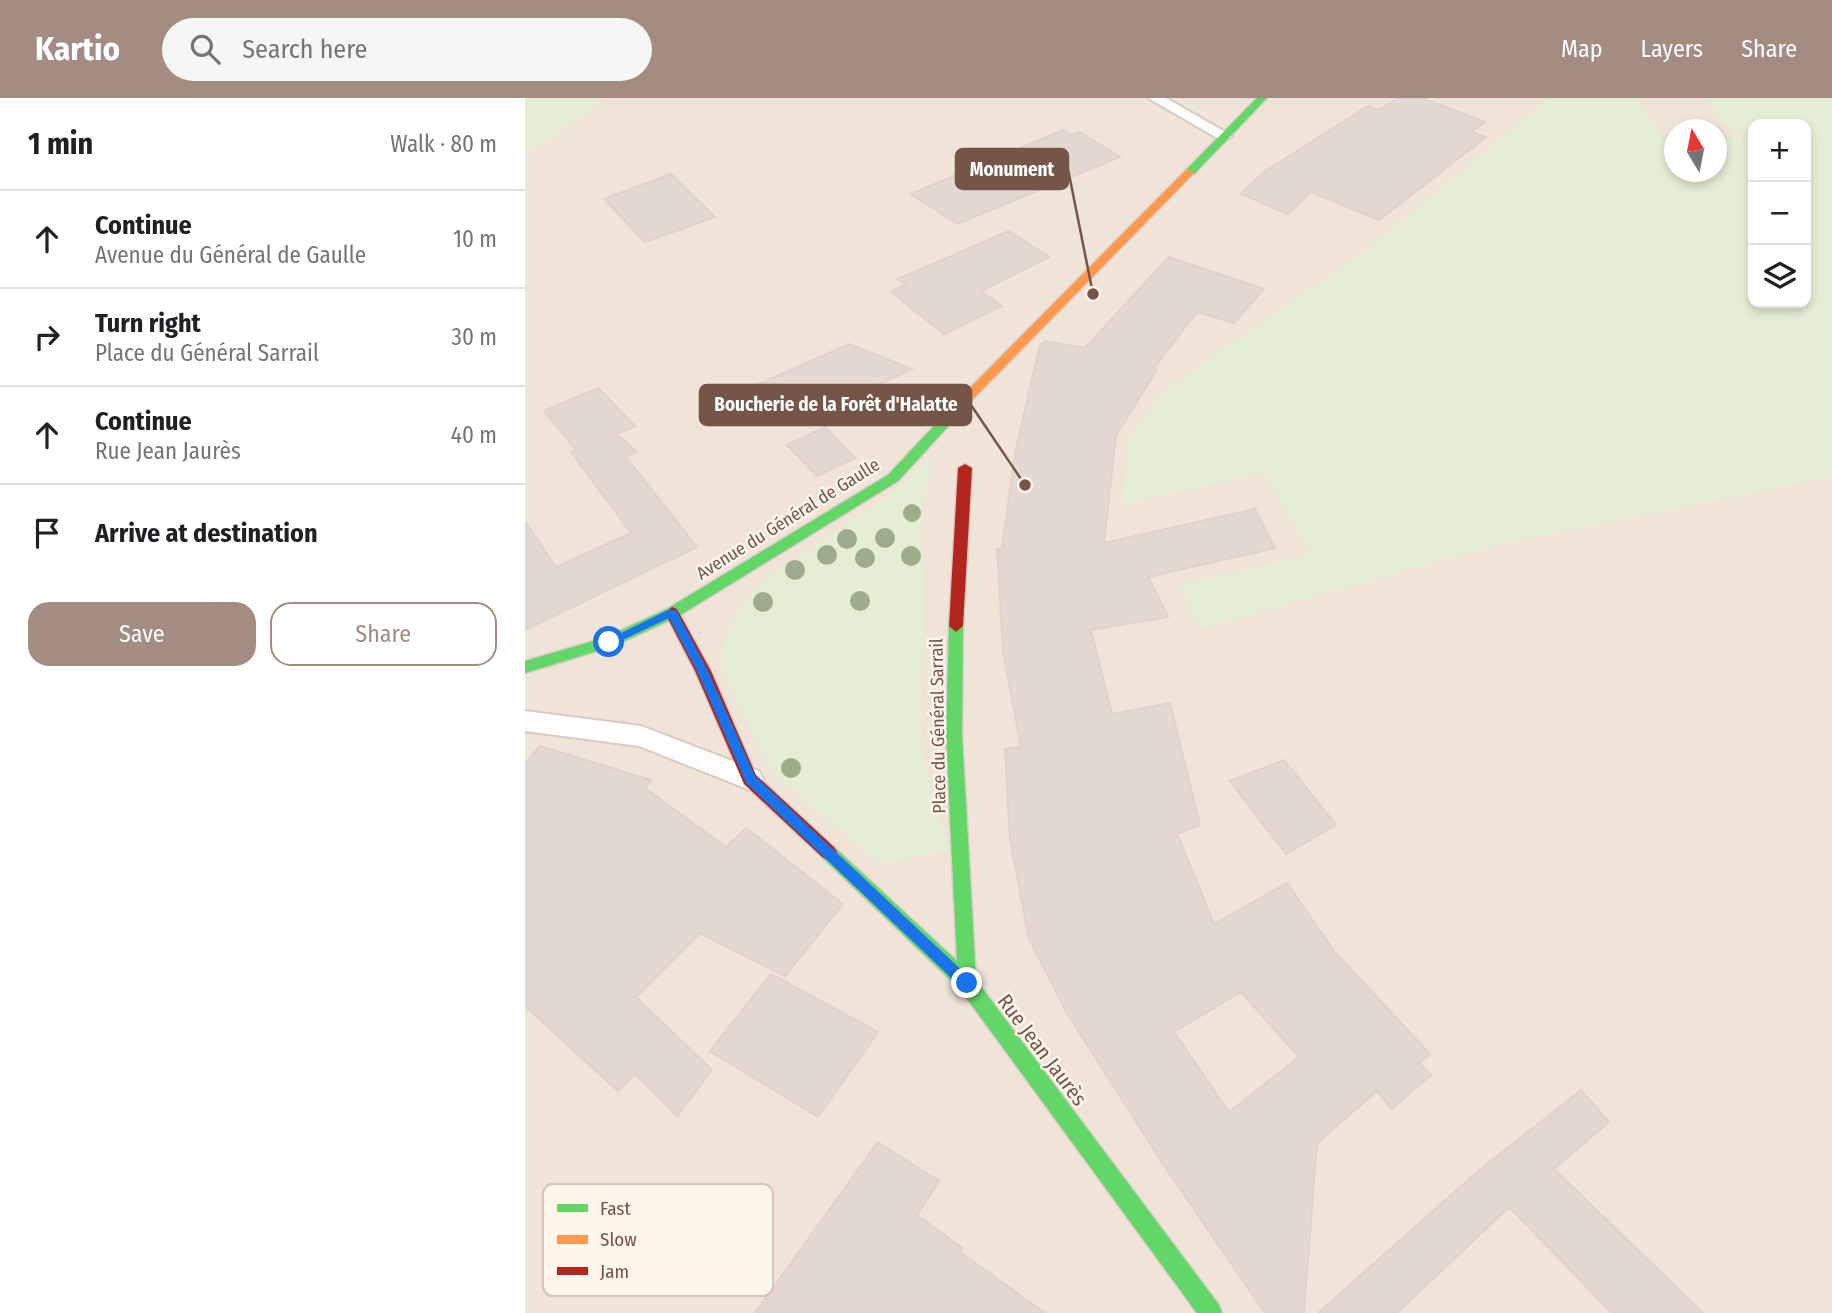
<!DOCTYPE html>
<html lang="en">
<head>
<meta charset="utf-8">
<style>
  body { margin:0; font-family:"Fira Sans Condensed",sans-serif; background:#f6f6f6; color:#202124 }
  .controls { position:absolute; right:21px; top:21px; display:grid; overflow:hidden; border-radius:14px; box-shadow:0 4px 10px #0003 }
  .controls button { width:63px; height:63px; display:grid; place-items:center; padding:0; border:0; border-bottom:2px solid #e0e0e0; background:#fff; color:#202124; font:35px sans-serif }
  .compass { position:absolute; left:1139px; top:21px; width:63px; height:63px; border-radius:50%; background:#fff; box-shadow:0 4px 10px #0003; rotate:350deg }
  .stop { position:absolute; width:21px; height:21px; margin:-16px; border:5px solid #1a73e8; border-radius:50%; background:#fff }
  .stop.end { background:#1a73e8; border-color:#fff; box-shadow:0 2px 7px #0008 }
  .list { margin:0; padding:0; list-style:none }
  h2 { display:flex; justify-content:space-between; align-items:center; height:91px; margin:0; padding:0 28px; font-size:30px }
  h2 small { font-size:23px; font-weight:400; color:#757577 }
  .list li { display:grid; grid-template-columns:46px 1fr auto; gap:21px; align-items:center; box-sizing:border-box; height:98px; padding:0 28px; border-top:2px solid #e0e0e0 }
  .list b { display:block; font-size:26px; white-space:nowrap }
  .list p { margin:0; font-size:23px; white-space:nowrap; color:#757577 }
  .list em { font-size:23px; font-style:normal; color:#757577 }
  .actions { display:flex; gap:14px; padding:21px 28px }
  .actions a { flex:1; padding:16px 0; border:2px solid #a38c82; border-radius:21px; text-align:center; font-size:24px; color:#a38c82 }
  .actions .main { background:#a38c82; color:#fff }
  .icon { flex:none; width:38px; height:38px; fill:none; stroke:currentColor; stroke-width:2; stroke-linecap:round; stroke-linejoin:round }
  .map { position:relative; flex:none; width:1307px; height:1215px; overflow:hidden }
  header { display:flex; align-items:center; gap:42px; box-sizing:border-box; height:98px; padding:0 35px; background:#a38c82; color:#fff }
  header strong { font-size:33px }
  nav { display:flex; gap:38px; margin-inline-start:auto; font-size:24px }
  .search { width:490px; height:63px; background:#f6f6f6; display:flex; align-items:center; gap:18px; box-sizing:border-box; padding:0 24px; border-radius:38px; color:#757577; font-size:26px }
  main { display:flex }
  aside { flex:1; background:#fff }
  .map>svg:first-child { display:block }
  .residential { fill:#f0e3d8; fill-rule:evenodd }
  .green { fill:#e5eed5; fill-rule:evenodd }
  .building { fill:#e4d8d2; stroke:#e0d3cd; stroke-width:2; fill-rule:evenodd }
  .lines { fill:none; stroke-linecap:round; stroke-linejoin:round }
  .lane-casing { stroke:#d6ccc7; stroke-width:4 }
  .fast-casing { stroke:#d7ccc7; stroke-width:3 }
  .slow-casing { stroke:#d7ccc7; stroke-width:3 }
  .jam-casing { stroke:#d7ccc7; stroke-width:3 }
  .lane { fill:#fefdfc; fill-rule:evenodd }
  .fast { fill:#63d668; fill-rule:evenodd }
  .slow { fill:#ff974d; fill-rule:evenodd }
  .jam { fill:#b3261e; fill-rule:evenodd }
  .tree { fill:#9dad8c }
  .route { fill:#1a73e8 }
  .labels { text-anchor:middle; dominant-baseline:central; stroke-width:5; stroke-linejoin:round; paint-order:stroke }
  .street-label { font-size:18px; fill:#765549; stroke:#fff5eb }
  .near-street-label { font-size:21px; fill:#765549; stroke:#fff5eb }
  .key { fill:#fff5eb; stroke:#d6c5ba; stroke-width:2 }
  .key-label { font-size:19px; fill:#765549 }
  .leader { fill:none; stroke:#765549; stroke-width:2.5 }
  .callout-dot { fill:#765549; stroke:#fff5eb; stroke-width:2.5 }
  .callout { fill:#765549; stroke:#765549; stroke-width:2.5 }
  .callout-label { font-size:19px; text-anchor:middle; font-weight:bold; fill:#fff }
</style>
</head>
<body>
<header>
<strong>Kartio</strong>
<div class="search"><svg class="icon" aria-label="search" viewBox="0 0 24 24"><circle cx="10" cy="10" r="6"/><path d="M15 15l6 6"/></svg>Search here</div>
<nav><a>Map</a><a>Layers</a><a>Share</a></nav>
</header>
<main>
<aside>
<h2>1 min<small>Walk · 80 m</small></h2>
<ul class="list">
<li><svg class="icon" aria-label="ahead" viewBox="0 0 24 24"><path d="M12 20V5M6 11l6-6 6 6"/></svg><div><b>Continue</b><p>Avenue du Général de Gaulle</p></div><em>10 m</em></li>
<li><svg class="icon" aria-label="right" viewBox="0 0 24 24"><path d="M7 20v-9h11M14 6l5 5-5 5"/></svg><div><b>Turn right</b><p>Place du Général Sarrail</p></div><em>30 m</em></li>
<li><svg class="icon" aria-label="ahead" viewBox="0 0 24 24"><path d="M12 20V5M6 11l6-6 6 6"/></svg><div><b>Continue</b><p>Rue Jean Jaurès</p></div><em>40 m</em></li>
<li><svg class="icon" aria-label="arrive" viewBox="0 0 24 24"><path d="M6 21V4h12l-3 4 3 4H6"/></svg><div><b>Arrive at destination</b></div></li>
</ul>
<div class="actions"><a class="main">Save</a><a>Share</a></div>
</aside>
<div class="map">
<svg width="1307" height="1215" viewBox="0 0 1307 1215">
  <rect width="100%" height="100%" fill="#f7f1eb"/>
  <!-- residential -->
  <path class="residential" d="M 81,0 L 1307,0 L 1307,1215 L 0,1215 L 0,59 ZM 1228,26 L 1281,26 L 1281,205 L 1228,205 ZM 1150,32 L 1192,32 L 1192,74 L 1150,74 Z"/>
  <!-- green -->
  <path class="green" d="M 0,0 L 81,0 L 0,59 Z
    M 1024,0 L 1111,0 L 1140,45 L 1149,45 L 1150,74 L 1192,74 L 1192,42 L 1214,40 L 1181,0 L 1307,0 L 1307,379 L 972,447 L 676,531 L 655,487 L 786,456 L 740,374 L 597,407 L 604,341 L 636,295 L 841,152 ZM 1281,26 L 1281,205 L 1228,205 L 1228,26 Z
    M 407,356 L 404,384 L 395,410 L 399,474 L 396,642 L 405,691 L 425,752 L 356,766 L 249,676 L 196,573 L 197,551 L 209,520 L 233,487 L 373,391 Z"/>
  <!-- building -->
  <path class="building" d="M 873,0 L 898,0 L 960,24 L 946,34 L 961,39 L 854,122 L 786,94 L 763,116 L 716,96 L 739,74 L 843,8 L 854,12 Z
    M 538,32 L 547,37 L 555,34 L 595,59 L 432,126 L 386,96 Z
    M 146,76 L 190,119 L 120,144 L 79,101 Z
    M 484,133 L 524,159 L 456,193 L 477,208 L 419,236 L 366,194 L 381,186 L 373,181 Z
    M 644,159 L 739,191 L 709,225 L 672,214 L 629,270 L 632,272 L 591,337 L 579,445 L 730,411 L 750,450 L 623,479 L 643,519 L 566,532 L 587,616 L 645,605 L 675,727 L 652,736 L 689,826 L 762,785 L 809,853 L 905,956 L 894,965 L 906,977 L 867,1011 L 852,993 L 792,1045 L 779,1215 L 740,1215 L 640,1069 L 542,915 L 504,841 L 485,741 L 480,651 L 496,649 L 478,553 L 472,451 L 477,450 L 490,355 L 515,247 L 520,243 L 560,250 ZM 716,894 L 774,959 L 704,1014 L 649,934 Z
    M 324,246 L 387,271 L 267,327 L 227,289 Z
    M 73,290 L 110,328 L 92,336 L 112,354 L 101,359 L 172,449 L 0,532 L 0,423 L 31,469 L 106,435 L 46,354 L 51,352 L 19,313 Z
    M 300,329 L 330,360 L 292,378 L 262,347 Z
    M 15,648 L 126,682 L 120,690 L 201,749 L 221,730 L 318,806 L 260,878 L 175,835 L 111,899 L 187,972 L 152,1018 L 110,976 L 93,993 L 0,908 L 0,666 Z
    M 759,662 L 811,727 L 761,756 L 705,683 Z
    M 246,876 L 353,934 L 293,1019 L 185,953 Z
    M 1056,992 L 1084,1024 L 1029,1071 L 1178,1215 L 1087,1215 L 984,1109 L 872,1215 L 793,1215 L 952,1074 Z
    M 353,1044 L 414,1083 L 392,1117 L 437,1150 L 435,1154 L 520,1215 L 230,1215 Z"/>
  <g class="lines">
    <!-- lane casing -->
    <g class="lane-casing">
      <path id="lane" d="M 623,0 L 641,0 L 707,38 L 699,43 L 694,41 Z
        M 0,613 L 116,628 L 234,673 L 238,681 L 234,689 L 225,692 L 114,648 L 0,633 Z"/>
    </g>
    <!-- fast casing -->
    <g class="fast-casing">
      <path id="fast" d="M 732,0 L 742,0 L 669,76 L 661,76 L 661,72 Z
        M 445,293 L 451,297 L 449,300 L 373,383 L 152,519 L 89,548 L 0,575 L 0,563 L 79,540 L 142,511 L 363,377 L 441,294 Z
        M 431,522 L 438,528 L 437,637 L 451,882 L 694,1207 L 697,1215 L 672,1215 L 435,891 L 297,759 L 294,754 L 297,749 L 303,746 L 309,749 L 432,863 L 421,637 L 424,528 Z"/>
    </g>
    <!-- slow casing -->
    <g class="slow-casing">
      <path id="slow" d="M 661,72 L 670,74 L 449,300 L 441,300 L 441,294 Z"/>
    </g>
    <!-- jam casing -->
    <g class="jam-casing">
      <path id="jam" d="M 440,366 L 447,370 L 438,528 L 431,534 L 424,528 L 433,370 Z
        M 147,509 L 152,511 L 186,573 L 231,677 L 309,749 L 312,754 L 309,759 L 303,762 L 297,759 L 219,686 L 170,573 L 140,515 Z"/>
    </g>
    <!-- lane -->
    <use href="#lane" class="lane"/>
    <!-- fast -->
    <use href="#fast" class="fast"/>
    <!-- slow -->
    <use href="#slow" class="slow"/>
    <!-- jam -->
    <use href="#jam" class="jam"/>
  </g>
  <!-- trees -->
  <g class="tree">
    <circle cx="387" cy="415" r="9"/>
    <circle cx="360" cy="440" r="10"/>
    <circle cx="322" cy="441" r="10"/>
    <circle cx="302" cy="457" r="10"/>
    <circle cx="386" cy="458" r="10"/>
    <circle cx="340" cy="460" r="10"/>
    <circle cx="270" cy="472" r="10"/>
    <circle cx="335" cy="503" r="10"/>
    <circle cx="238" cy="504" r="10"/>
    <circle cx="266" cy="670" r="10"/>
  </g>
  <!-- route -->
  <path class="route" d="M 143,512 L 151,512 L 183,573 L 230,678 L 446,881 L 446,890 L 437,890 L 221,685 L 172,573 L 144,520 L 87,547 L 78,544 Z"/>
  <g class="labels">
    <!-- street labels -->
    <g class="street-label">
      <text transform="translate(263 421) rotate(-32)">Avenue du Général de Gaulle</text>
      <text transform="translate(413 628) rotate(-91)">Place du Général Sarrail</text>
    </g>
    <!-- near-street labels -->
    <g class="near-street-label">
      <text transform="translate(517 952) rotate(53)">Rue Jean Jaurès</text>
    </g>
  </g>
  <!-- legend -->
  <rect x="18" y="1086" width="230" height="112" rx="10" class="key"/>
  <rect x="32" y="1106" width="31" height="8" fill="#63d668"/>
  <rect x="32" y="1137" width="31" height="9" fill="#ff974d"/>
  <rect x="32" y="1169" width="31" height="8" fill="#b3261e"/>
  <g class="key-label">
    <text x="75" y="1117">Fast</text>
    <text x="75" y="1148">Slow</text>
    <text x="75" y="1180">Jam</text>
  </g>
  <!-- callouts -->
  <path class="leader" d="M568 196L543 71M500 387L446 307"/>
  <g class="callout-dot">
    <circle cx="568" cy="196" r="7"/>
    <circle cx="500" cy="387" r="7"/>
  </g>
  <g class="callout">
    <rect x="431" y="51" width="112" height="40" rx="7"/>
    <rect x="175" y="287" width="271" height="40" rx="7"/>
  </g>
  <g class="callout-label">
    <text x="487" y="78">Monument</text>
    <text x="311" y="313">Boucherie de la Forêt d'Halatte</text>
  </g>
</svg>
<div class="controls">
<button>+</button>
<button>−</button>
<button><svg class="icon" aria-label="layers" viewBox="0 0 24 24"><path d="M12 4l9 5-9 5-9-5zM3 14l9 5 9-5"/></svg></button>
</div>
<svg class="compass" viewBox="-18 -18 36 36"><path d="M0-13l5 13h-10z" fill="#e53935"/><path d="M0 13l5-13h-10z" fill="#757577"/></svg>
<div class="stop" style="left:84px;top:544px"></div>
<div class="stop end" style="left:442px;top:885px"></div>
</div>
</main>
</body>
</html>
